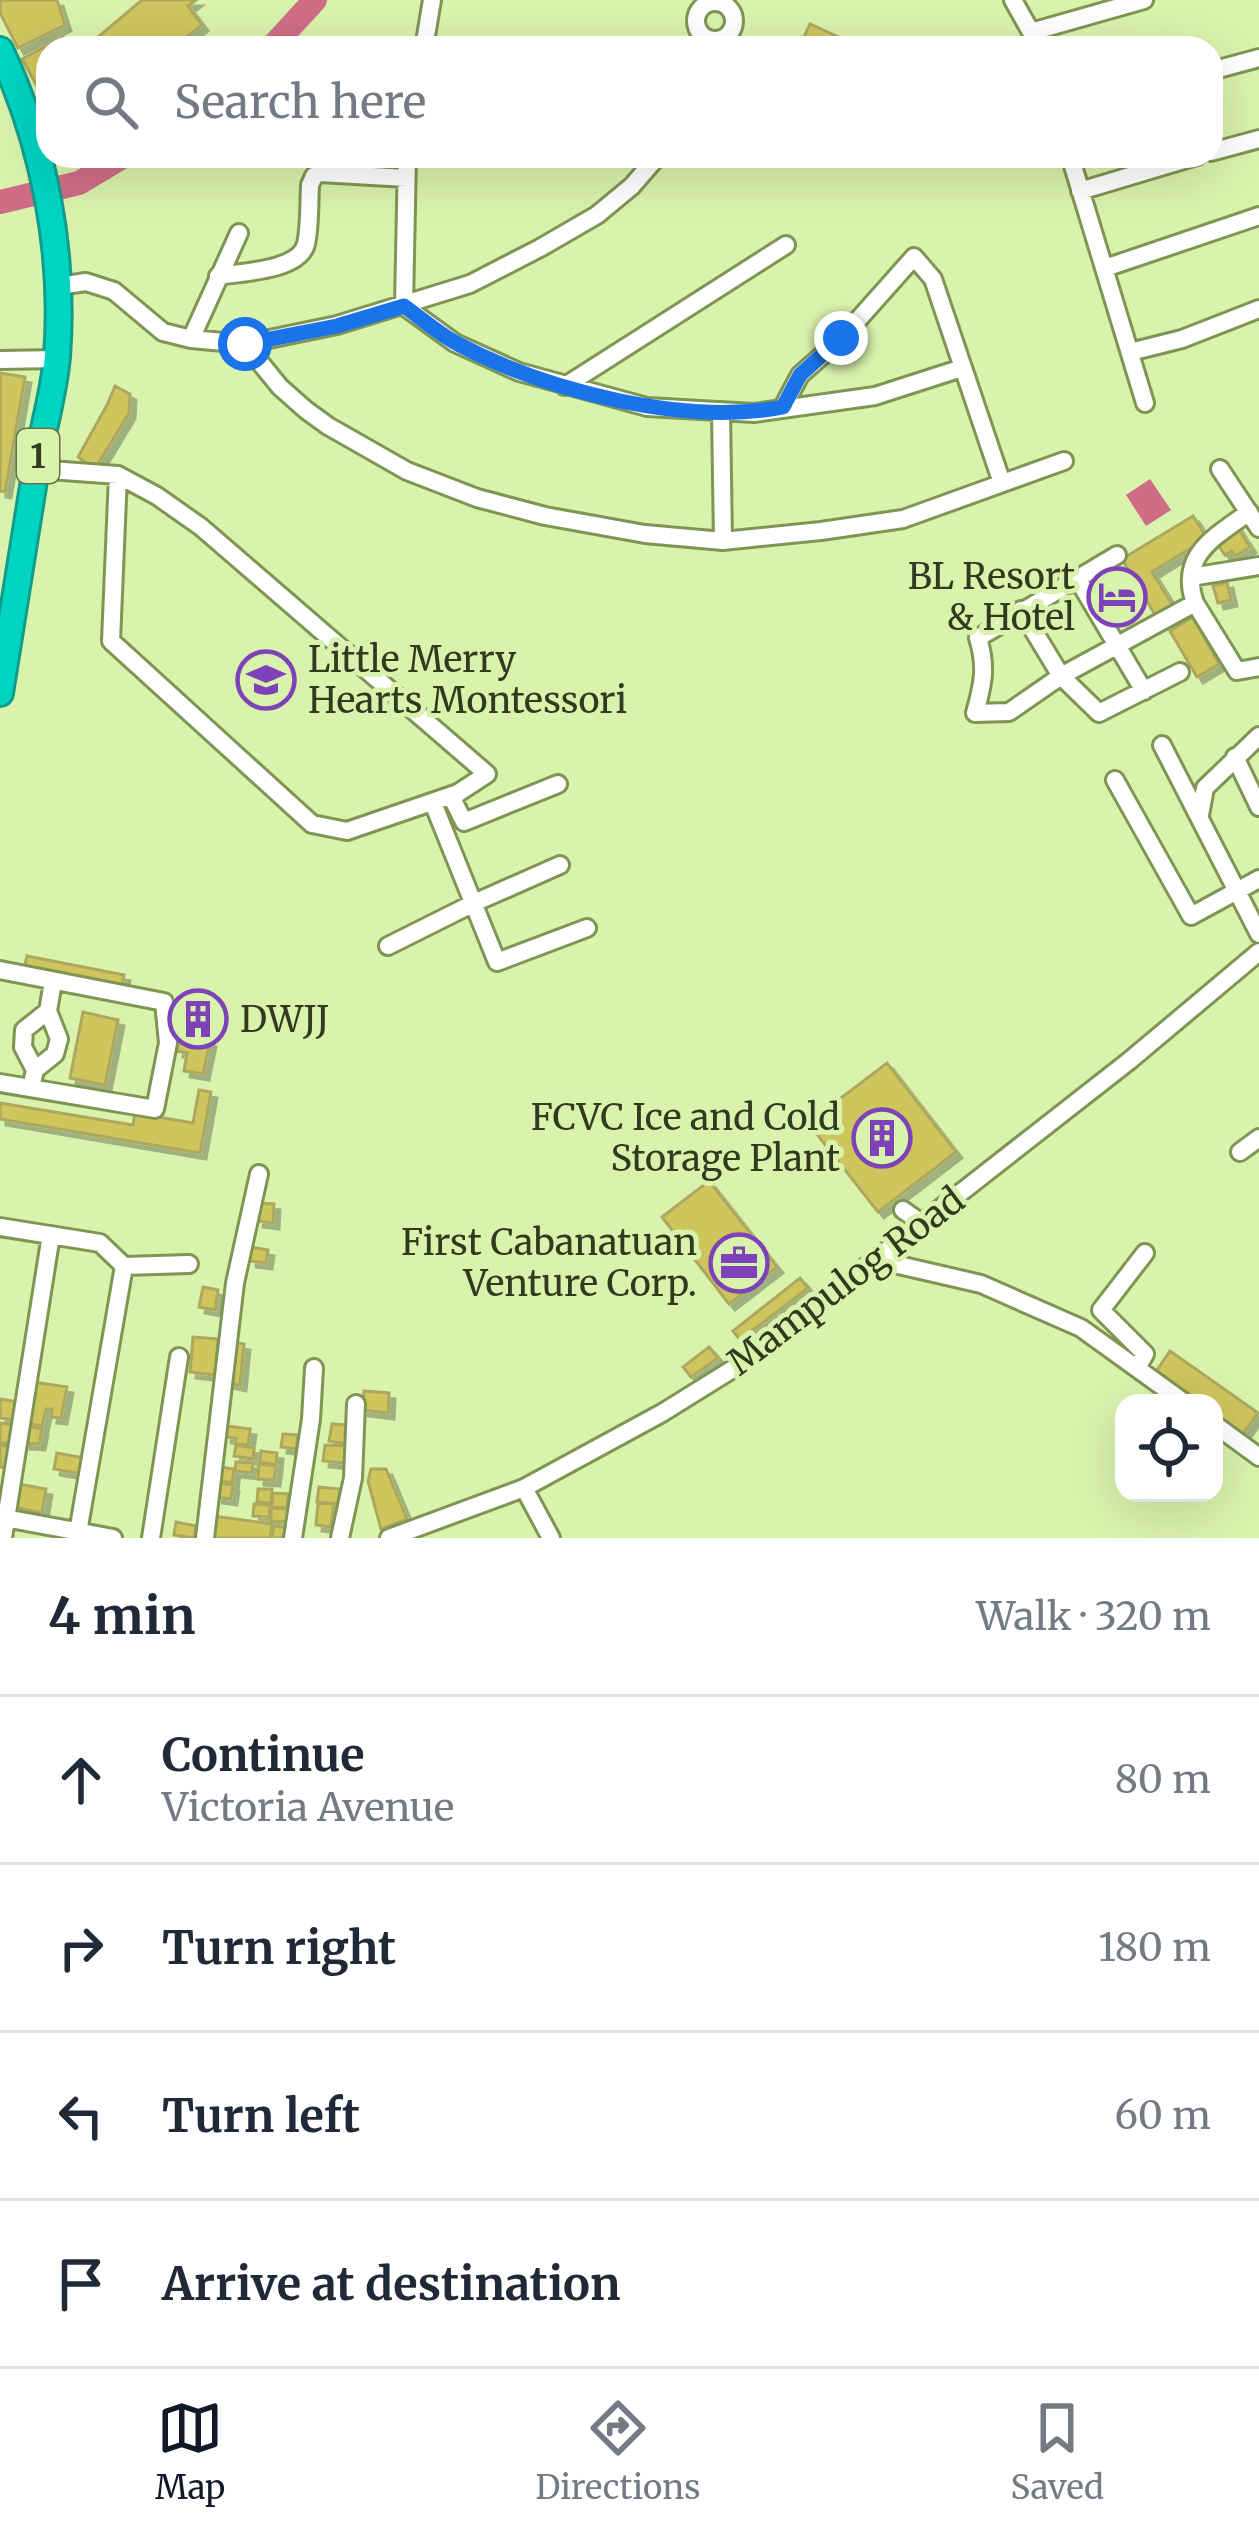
<!DOCTYPE html>
<html lang="en">
<head>
<meta charset="utf-8">
<style>
  body { margin:0; font-family:Merriweather,serif; background:#f2f2f3; color:#1f2937 }
  .controls { position:absolute; right:36px; bottom:36px; display:grid; overflow:hidden; border-radius:24px; box-shadow:0 12px 48px #0002 }
  .controls button { width:108px; height:108px; display:grid; place-items:center; padding:0; border:0; border-bottom:3px solid #e0e1e3; background:#fff; color:#1f2937; font:60px sans-serif }
  .stop { position:absolute; width:36px; height:36px; margin:-27px; border:9px solid #1a73e8; border-radius:50%; background:#fff }
  .stop.end { background:#1a73e8; border-color:#fff; box-shadow:0 3px 12px #0008 }
  .list { margin:0; padding:0; list-style:none }
  h2 { display:flex; justify-content:space-between; align-items:center; height:156px; margin:0; padding:0 48px; font-size:51px }
  h2 small { font-size:39px; font-weight:400; color:#747a83 }
  .list li { display:grid; grid-template-columns:78px 1fr auto; gap:36px; align-items:center; box-sizing:border-box; height:168px; padding:0 48px; border-top:3px solid #e0e1e3 }
  .list b { display:block; font-size:45px; white-space:nowrap }
  .list p { margin:0; font-size:39px; white-space:nowrap; color:#747a83 }
  .list em { font-size:39px; font-style:normal; color:#747a83 }
  .icon { flex:none; width:66px; height:66px; fill:none; stroke:currentColor; stroke-width:2; stroke-linecap:round; stroke-linejoin:round }
  .map { position:relative; flex:none; width:1259px; height:1538px; overflow:hidden }
  .search { position:absolute; background:#fff; box-shadow:0 12px 48px #0002; left:36px; right:36px; top:36px; height:132px; display:flex; align-items:center; gap:30px; box-sizing:border-box; padding:0 42px; border-radius:36px; color:#747a83; font-size:45px }
  .sheet { height:828px; background:#fff }
  nav { display:flex; justify-content:space-around; align-items:center; box-sizing:border-box; height:168px; border-top:3px solid #e0e1e3; background:#fff; font-size:33px; color:#747a83 }
  nav a { display:grid; justify-items:center; gap:6px }
  nav .on { color:#111827 }
  .map>svg:first-child { display:block }
  .water { fill:#cf6d87 }
  .lines { fill:none; stroke-linecap:round; stroke-linejoin:round }
  .river { stroke:#cf6d87; stroke-width:24 }
  .building { fill:#cfc55d; stroke:#aea85f; stroke-width:3; filter:url(#shadow) }
  .minor-casing { stroke:#7f9553; stroke-width:22 }
  .highway-casing { stroke:#119e89; stroke-width:30 }
  .minor { stroke:#fff; stroke-width:16 }
  .highway { stroke:#00d4c2; stroke-width:24 }
  .route { stroke:#1a73e8; stroke-width:15 }
  .labels { text-anchor:middle; dominant-baseline:central; stroke-width:10; stroke-linejoin:round; paint-order:stroke }
  .shield { fill:#d9f2ac; stroke:#637149; stroke-width:3 }
  .shield-label { font-size:33px; font-weight:bold; fill:#313a1e }
  .poi-label { font-size:36px; fill:#313a1e; stroke:#d9f2ac; text-anchor:end }
  .street-label { font-size:36px; fill:#313a1e; stroke:#d9f2ac }
</style>
</head>
<body>
<div class="map">
<svg width="1259" height="1538" viewBox="0 0 1259 1538">
  <defs>
    <filter id="shadow"><feDropShadow dx="6" dy="6" stdDeviation="0" flood-color="#0004"/></filter>
  </defs>
  <rect width="100%" height="100%" fill="#d9f2ac"/>
  <!-- water -->
  <path class="water" d="M 1150,479 L 1171,510 L 1146,526 L 1126,495 Z"/>
  <g class="lines">
    <!-- river -->
    <path class="river" d="M 271,48 L 315,0
      M 0,202 L 79,183 L 124,156"/>
  </g>
  <!-- building -->
  <path class="building" d="M 0,0 L 57,0 L 65,25 L 18,48 L 0,13 Z
    M 142,0 L 196,0 L 188,6 L 202,25 L 173,48 L 85,48 Z
    M 810,24 L 854,44 L 852,48 L 799,48 Z
    M 63,37 L 72,48 L 48,48 L 48,106 L 22,59 Z
    M 0,373 L 25,377 L 5,492 L 0,491 Z
    M 115,386 L 130,394 L 129,413 L 95,469 L 78,457 L 107,405 Z
    M 1193,516 L 1207,538 L 1152,572 L 1175,609 L 1157,618 L 1122,559 Z
    M 1236,525 L 1250,547 L 1235,556 L 1232,551 L 1225,555 L 1214,539 Z
    M 1227,582 L 1231,600 L 1218,603 L 1213,586 Z
    M 1193,617 L 1219,664 L 1197,677 L 1170,631 Z
    M 27,956 L 124,975 L 122,987 L 24,969 Z
    M 187,1005 L 214,1011 L 209,1033 L 181,1027 Z
    M 83,1012 L 118,1020 L 105,1085 L 70,1078 Z
    M 180,1035 L 210,1041 L 203,1074 L 184,1071 L 187,1053 L 177,1051 Z
    M 887,1063 L 956,1152 L 878,1212 L 808,1123 Z
    M 199,1090 L 211,1092 L 200,1153 L 0,1119 L 0,1103 L 133,1125 L 135,1113 L 193,1123 Z
    M 709,1181 L 777,1267 L 729,1304 L 662,1217 Z
    M 260,1203 L 274,1204 L 273,1223 L 257,1221 Z
    M 251,1247 L 268,1250 L 266,1263 L 250,1261 Z
    M 800,1278 L 808,1288 L 740,1340 L 733,1331 Z
    M 203,1287 L 218,1290 L 215,1310 L 199,1307 Z
    M 193,1337 L 218,1339 L 215,1375 L 190,1372 Z
    M 232,1342 L 244,1344 L 240,1385 L 227,1382 Z
    M 709,1347 L 718,1358 L 691,1377 L 683,1367 Z
    M 1170,1351 L 1258,1413 L 1240,1438 L 1214,1419 L 1214,1403 L 1191,1403 L 1153,1376 Z
    M 33,1382 L 67,1387 L 61,1418 L 51,1417 L 52,1409 L 46,1409 L 42,1426 L 26,1423 Z
    M 364,1391 L 389,1393 L 388,1413 L 362,1410 Z
    M 0,1399 L 18,1402 L 16,1420 L 0,1418 Z
    M 0,1423 L 15,1425 L 11,1444 L 0,1442 Z
    M 332,1424 L 348,1425 L 346,1444 L 329,1441 Z
    M 26,1426 L 42,1429 L 39,1444 L 24,1443 Z
    M 227,1426 L 250,1429 L 248,1445 L 235,1444 L 236,1438 L 225,1437 Z
    M 283,1434 L 298,1435 L 296,1449 L 281,1447 Z
    M 0,1445 L 11,1447 L 7,1468 L 0,1467 Z
    M 236,1445 L 254,1448 L 253,1459 L 234,1456 Z
    M 325,1445 L 346,1446 L 344,1463 L 323,1461 Z
    M 261,1451 L 277,1453 L 276,1465 L 260,1462 Z
    M 57,1453 L 84,1458 L 82,1474 L 54,1469 Z
    M 236,1462 L 253,1463 L 252,1473 L 235,1471 Z
    M 259,1464 L 276,1466 L 274,1480 L 258,1479 Z
    M 220,1467 L 234,1469 L 232,1483 L 217,1480 Z
    M 371,1469 L 386,1469 L 407,1519 L 381,1529 L 368,1481 Z
    M 218,1483 L 233,1485 L 231,1499 L 216,1497 Z
    M 18,1484 L 46,1489 L 42,1513 L 14,1507 Z
    M 319,1487 L 340,1489 L 338,1504 L 317,1502 Z
    M 258,1489 L 272,1489 L 271,1503 L 257,1502 Z
    M 273,1493 L 288,1494 L 287,1508 L 272,1507 Z
    M 318,1503 L 334,1504 L 331,1527 L 316,1525 Z
    M 254,1504 L 270,1505 L 269,1517 L 253,1516 Z
    M 271,1508 L 288,1509 L 288,1522 L 271,1521 Z
    M 213,1516 L 272,1524 L 270,1538 L 210,1538 Z
    M 176,1522 L 196,1526 L 194,1538 L 174,1535 Z
    M 274,1526 L 288,1528 L 286,1538 L 272,1538 Z"/>
  <g class="lines">
    <!-- minor casing -->
    <g class="minor-casing">
      <path id="minor" d="M 1013,0 L 1031,32 L 1036,48
        M696 21a19 19 0 1 1 38 0a19 19 0 1 1-38 0Z
        M 1031,32 L 1144,0
        M 424,48 L 432,0
        M 1211,71 L 1259,58
        M 1211,152 L 1259,139
        M 407,156 L 404,306 L 455,343 L 519,372 L 647,407 L 754,413 L 875,396 L 962,368
        M 1070,156 L 1145,403
        M 1080,191 L 1197,156
        M 1105,268 L 1259,216
        M 218,276 C 241,272 299,271 306,244 C 310,226 309,204 310,185 L 314,176 L 320,173 L 406,178
        M 59,286 L 86,282 L 114,291 L 163,332 L 191,339 L 245,344 L 337,325 L 470,284 L 540,248 L 597,215 L 632,186 L 658,156
        M 191,339 L 239,233
        M 245,344 L 280,387 L 306,410 L 328,426 L 407,471 L 477,498 L 545,516 L 645,534 L 723,541 L 821,531 L 903,519 L 1064,461
        M 1130,352 L 1182,339 L 1259,309
        M 0,360 L 57,359
        M 565,386 L 786,245
        M 783,407 L 800,375 L 841,339 L 914,257 L 933,279 L 1002,483
        M 721,412 L 723,541
        M 36,469 L 118,475 L 157,496 L 201,527 L 487,774 L 458,793 L 347,831 L 312,824 L 111,641 L 118,475
        M 1220,469 L 1259,528
        M 1117,555 L 978,638 C 987,667 983,684 975,713 L 1009,712 L 1061,676 L 1195,603 C 1178,555 1215,537 1249,512
        M 1191,577 L 1259,566
        M 1077,578 L 1144,691
        M 1195,603 L 1237,671 L 1259,667
        M 1021,610 L 1061,676 L 1099,713 L 1180,672
        M 1162,745 L 1259,934
        M 1235,757 L 1259,807
        M 1115,780 L 1191,916 L 1259,879
        M 451,796 L 464,822 L 558,784
        M 433,803 L 497,962 L 587,928
        M 1200,815 L 1205,788 L 1259,736
        M 388,946 L 474,903 L 560,865
        M 0,970 L 164,1002 L 168,1043 L 155,1109 L 0,1083
        M 35,1070 L 55,1054 L 59,1039 L 48,1011 L 53,982
        M 33,1079 L 35,1070 L 23,1047 L 24,1030 L 48,1011
        M 1240,1152 L 1259,1138
        M 903,1210 L 923,1224
        M 0,1227 L 100,1243 L 124,1266 L 189,1264
        M 877,1260 L 981,1284 L 1081,1328 L 1185,1403
        M 1137,1368 L 1145,1354 L 1101,1310 L 1145,1253
        M 1214,1424 L 1259,1457
        M 524,1488 L 551,1538
        M 0,1517 L 113,1538
        M 3,1538 L 51,1235
        M 77,1538 L 124,1266
        M 151,1538 L 179,1357
        M 205,1538 L 235,1283 L 259,1174
        M 293,1538 L 311,1419 L 314,1368
        M 340,1538 L 353,1478 L 356,1404
        M 389,1538 L 524,1488 L 662,1413 L 744,1362 L 1129,1061 L 1259,952"/>
    </g>
    <!-- highway casing -->
    <g class="highway-casing">
      <path id="highway" d="M 0,50 C 44,143 65,253 57,356 C 54,395 41,435 35,474 C 23,547 12,620 0,693"/>
    </g>
    <!-- minor -->
    <use href="#minor" class="minor"/>
    <!-- highway -->
    <use href="#highway" class="highway"/>
  </g>
  <g class="lines">
    <!-- route -->
    <path class="route" d="M 245,344 L 337,326 L 404,306 C 422,319 439,334 458,344 C 546,391 685,426 783,407 L 800,375 L 841,338"/>
  </g>
  <!-- icons -->
  <defs>
    <g id="hotel-ring" transform="scale(3)"><circle r="9.5" fill="#d9f2ac" stroke="#7e42b8" stroke-width="1.5"/><path d="M-6-4.5h1.5V1H6V5H4.5V3h-9V5H-6ZM-4 0a1.8 1.8 0 1 1 3.6 0ZM.5 0V-2.5h3Q6-2.5 6 0Z" fill="#7e42b8"/></g>
    <g id="school-ring" transform="scale(3)"><circle r="9.5" fill="#d9f2ac" stroke="#7e42b8" stroke-width="1.5"/><path d="M0-5L7-2L0 1L-7-2ZM-4 1L0 2.5L4 1V4Q0 6-4 4Z" fill="#7e42b8"/></g>
    <g id="building-ring" transform="scale(3)"><circle r="9.5" fill="#d9f2ac" stroke="#7e42b8" stroke-width="1.5"/><path d="M-4-6H4V6H1V3H-1V6H-4ZM-2.5-4.3h1.7v1.8h-1.7ZM.8-4.3h1.7v1.8H.8ZM-2.5-1h1.7V.8h-1.7ZM.8-1h1.7V.8H.8Z" fill="#7e42b8"/></g>
    <g id="office-ring" transform="scale(3)"><circle r="9.5" fill="#d9f2ac" stroke="#7e42b8" stroke-width="1.5"/><path d="M-6-3h4V-5.5h4V-3h4V5H-6ZM-1-4.5V-3h2v-1.5ZM-6 0V1H6V0Z" fill="#7e42b8"/></g>
  </defs>
  <g fill-rule="evenodd">
    <use href="#hotel-ring" x="1117" y="597"/>
    <use href="#school-ring" x="266" y="680"/>
    <use href="#building-ring" x="198" y="1019"/>
    <use href="#building-ring" x="882" y="1138"/>
    <use href="#office-ring" x="739" y="1263"/>
  </g>
  <g class="labels">
    <!-- shield labels -->
    <rect class="shield" x="17" y="429" width="42" height="54" rx="9"/>
    <g class="shield-label">
      <text x="38" y="456">1</text>
    </g>
    <!-- poi labels -->
    <g class="poi-label">
      <text x="1075" y="576">BL Resort<tspan x="1075" dy="41">&amp; Hotel</tspan></text>
      <text x="308" y="659" text-anchor="start">Little Merry<tspan x="308" dy="41">Hearts Montessori</tspan></text>
      <text x="240" y="1019" text-anchor="start">DWJJ</text>
      <text x="840" y="1117">FCVC Ice and Cold<tspan x="840" dy="41">Storage Plant</tspan></text>
      <text x="697" y="1242">First Cabanatuan<tspan x="697" dy="41">Venture Corp.</tspan></text>
    </g>
    <!-- street labels -->
    <g class="street-label">
      <text transform="translate(846 1281) rotate(-37)">Mampulog Road</text>
    </g>
  </g>
</svg>
<div class="controls">
<button><svg class="icon" aria-label="locate" viewBox="0 0 24 24"><circle cx="12" cy="12" r="6"/><path d="M12 2v4M12 18v4M2 12h4M18 12h4"/></svg></button>
</div>
<div class="stop" style="left:245px;top:344px"></div>
<div class="stop end" style="left:841px;top:338px"></div>
<div class="search"><svg class="icon" aria-label="search" viewBox="0 0 24 24"><circle cx="10" cy="10" r="6"/><path d="M15 15l6 6"/></svg>Search here</div>
</div>
<section class="sheet">
<h2>4 min<small>Walk · 320 m</small></h2>
<ul class="list">
<li><svg class="icon" aria-label="ahead" viewBox="0 0 24 24"><path d="M12 20V5M6 11l6-6 6 6"/></svg><div><b>Continue</b><p>Victoria Avenue</p></div><em>80 m</em></li>
<li><svg class="icon" aria-label="right" viewBox="0 0 24 24"><path d="M7 20v-9h11M14 6l5 5-5 5"/></svg><div><b>Turn right</b></div><em>180 m</em></li>
<li><svg class="icon" aria-label="left" viewBox="0 0 24 24"><path d="M17 20v-9H6M10 6l-5 5 5 5"/></svg><div><b>Turn left</b></div><em>60 m</em></li>
<li><svg class="icon" aria-label="arrive" viewBox="0 0 24 24"><path d="M6 21V4h12l-3 4 3 4H6"/></svg><div><b>Arrive at destination</b></div></li>
</ul>
</section>
<nav>
<a class="on"><svg class="icon" aria-label="map" viewBox="0 0 24 24"><path d="M3 6l6-2 6 2 6-2v14l-6 2-6-2-6 2zM9 4v14M15 6v14"/></svg>Map</a>
<a><svg class="icon" aria-label="directions" viewBox="0 0 24 24"><path d="M12 3l9 9-9 9-9-9zM9 14v-3h6M13 9l2 2-2 2"/></svg>Directions</a>
<a><svg class="icon" aria-label="saved" viewBox="0 0 24 24"><path d="M7 4h10v16l-5-4-5 4z"/></svg>Saved</a>
</nav>
</body>
</html>
